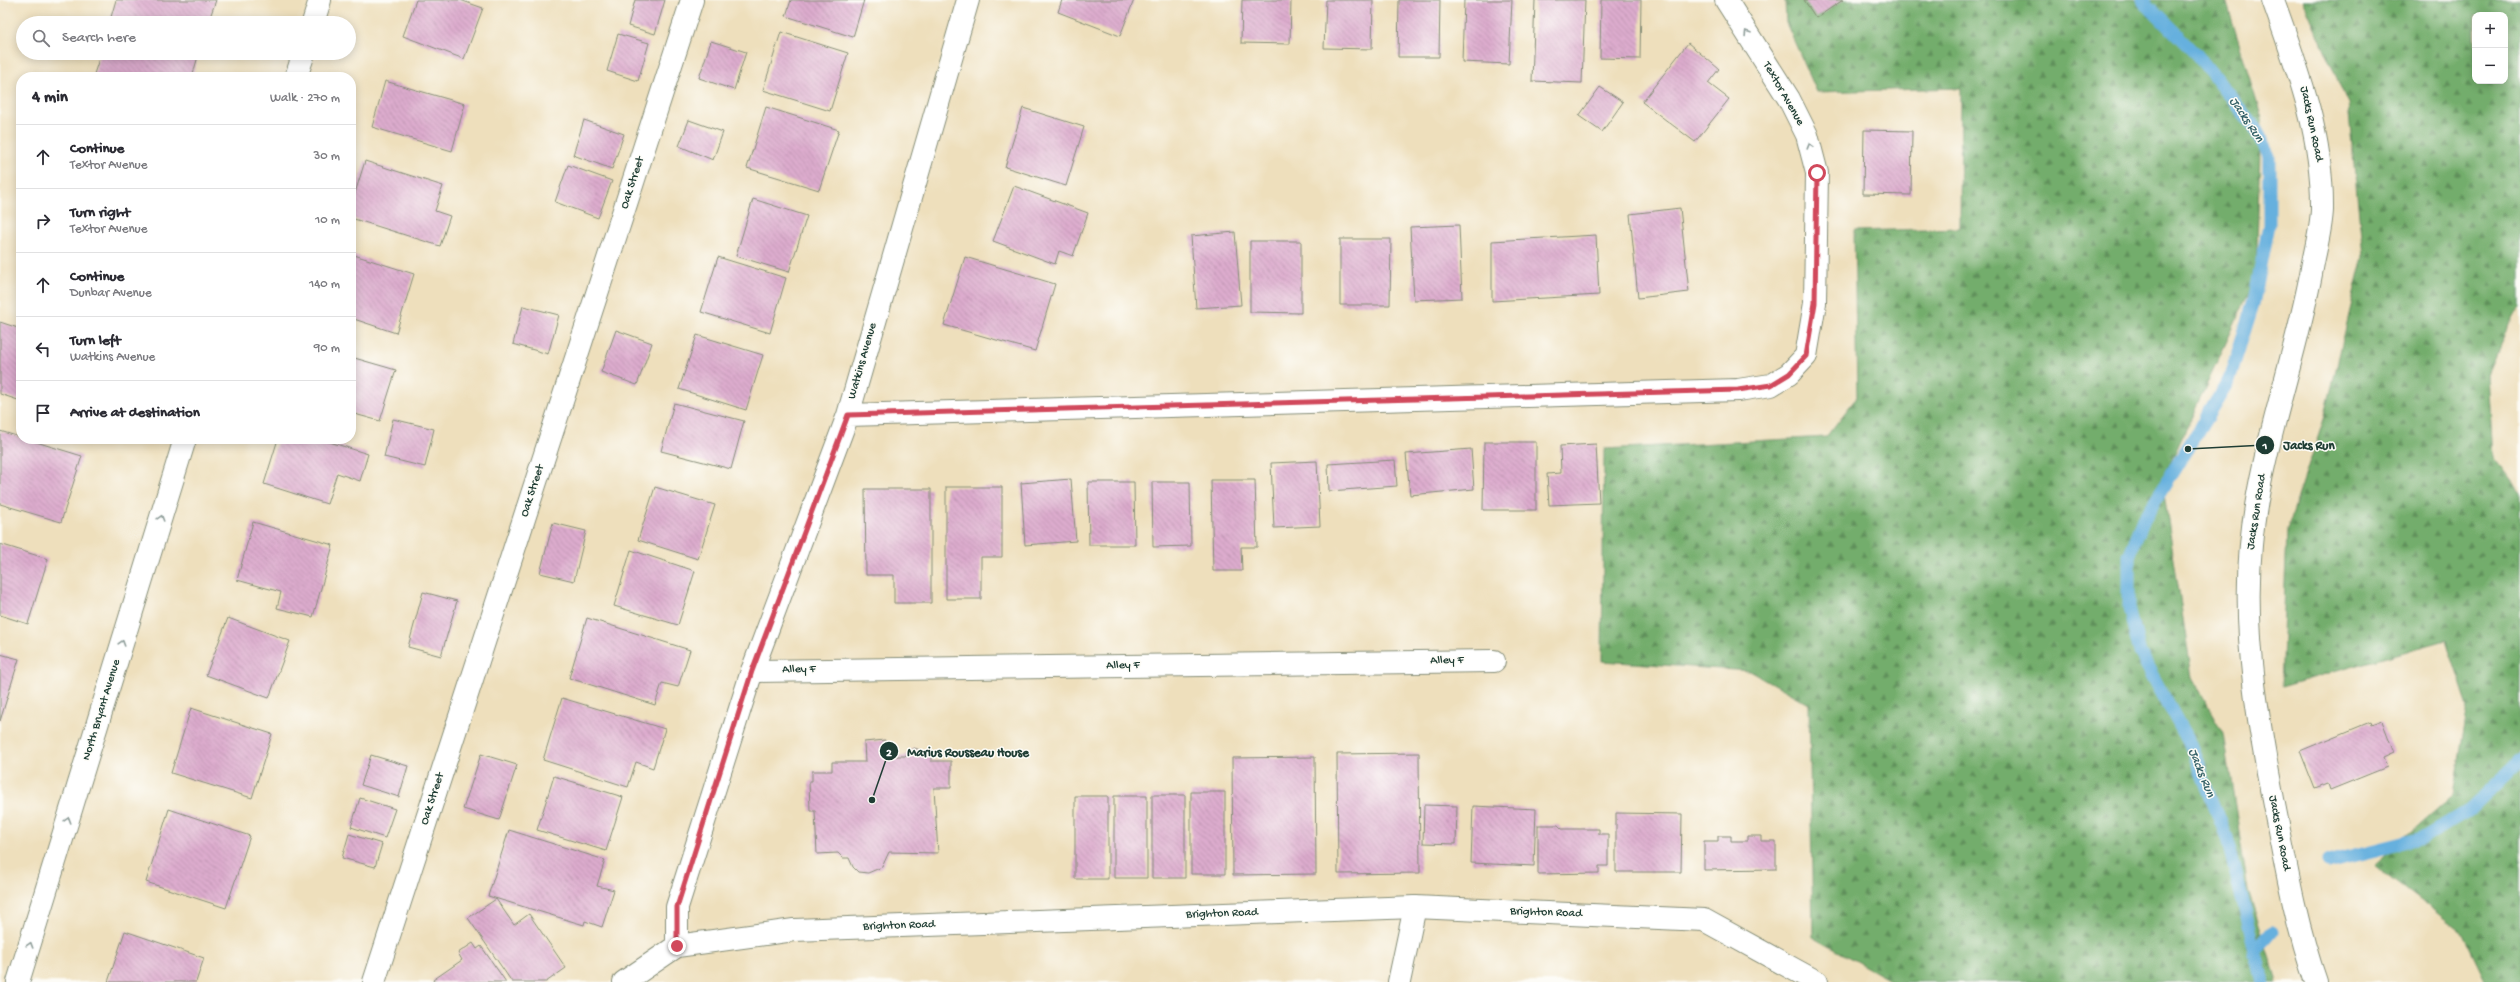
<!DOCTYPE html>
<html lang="en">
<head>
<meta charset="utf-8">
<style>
  body { margin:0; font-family:"Gochi Hand",sans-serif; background:#f2f2f3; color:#2b2b33 }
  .controls { position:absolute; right:12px; top:12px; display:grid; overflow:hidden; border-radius:8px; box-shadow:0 2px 10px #0003 }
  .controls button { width:36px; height:36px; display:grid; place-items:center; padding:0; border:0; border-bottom:1px solid #e1e1e2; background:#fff; color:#2b2b33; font:20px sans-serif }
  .stop { position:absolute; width:12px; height:12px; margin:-9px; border:3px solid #d1495b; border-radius:50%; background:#fff }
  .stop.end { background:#d1495b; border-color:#fff; box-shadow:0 1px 4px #0008 }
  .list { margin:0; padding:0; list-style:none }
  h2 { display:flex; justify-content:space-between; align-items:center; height:52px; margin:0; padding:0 16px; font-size:17px }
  h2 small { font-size:13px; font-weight:400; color:#7c7c81 }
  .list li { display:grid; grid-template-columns:26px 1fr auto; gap:12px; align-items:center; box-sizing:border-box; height:64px; padding:0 16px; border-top:1px solid #e1e1e2 }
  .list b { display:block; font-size:15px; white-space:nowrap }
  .list p { margin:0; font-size:13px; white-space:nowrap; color:#7c7c81 }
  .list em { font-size:13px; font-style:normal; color:#7c7c81 }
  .icon { flex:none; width:22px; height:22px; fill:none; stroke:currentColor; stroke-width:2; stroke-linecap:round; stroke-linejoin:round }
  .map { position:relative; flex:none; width:2520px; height:982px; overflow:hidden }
  .search { position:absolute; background:#fff; box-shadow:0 2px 10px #0003; left:16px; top:16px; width:340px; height:44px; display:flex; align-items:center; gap:10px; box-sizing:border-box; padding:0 14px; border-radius:22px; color:#7c7c81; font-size:15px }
  .panel { position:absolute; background:#fff; box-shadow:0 2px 10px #0003; left:16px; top:72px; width:340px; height:372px; border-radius:16px }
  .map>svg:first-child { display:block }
  .forest { fill:url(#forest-firs); stroke:#497550; fill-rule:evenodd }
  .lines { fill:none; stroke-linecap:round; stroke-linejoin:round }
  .stream { stroke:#66b0de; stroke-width:13 }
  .building { fill:url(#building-back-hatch) }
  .service-casing { stroke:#868e78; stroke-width:24 }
  .minor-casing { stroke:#868e78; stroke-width:24 }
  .tertiary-casing { stroke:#868e78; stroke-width:24 }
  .service { stroke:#fff; stroke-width:22 }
  .minor { stroke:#fff; stroke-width:22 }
  .tertiary { stroke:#fff; stroke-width:22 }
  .oneway { stroke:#8f9e9a }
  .route { stroke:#d1495b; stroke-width:5 }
  .labels { text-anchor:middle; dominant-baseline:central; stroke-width:3; stroke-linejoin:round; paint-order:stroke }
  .street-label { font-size:12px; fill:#1f3d34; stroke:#fdfcf7 }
  .water-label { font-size:13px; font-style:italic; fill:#346067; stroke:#fdfcf7 }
  .leader { fill:none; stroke:#1f3d34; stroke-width:1.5 }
  .callout-dot { fill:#1f3d34; stroke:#fdfcf7; stroke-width:1.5 }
  .mark-label { font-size:12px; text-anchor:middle; font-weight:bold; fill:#fff }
  .callout-label { font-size:13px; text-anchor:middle; font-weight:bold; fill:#1f3d34; stroke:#fdfcf7; stroke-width:3; stroke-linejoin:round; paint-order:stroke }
</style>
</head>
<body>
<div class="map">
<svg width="2520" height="982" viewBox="0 0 2520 982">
  <defs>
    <pattern id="forest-firs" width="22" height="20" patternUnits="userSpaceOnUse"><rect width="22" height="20" fill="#73ad6c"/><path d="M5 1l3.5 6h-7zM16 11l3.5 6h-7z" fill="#5e8e5a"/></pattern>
    <pattern id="building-back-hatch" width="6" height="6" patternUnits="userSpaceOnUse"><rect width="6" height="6" fill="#ddacce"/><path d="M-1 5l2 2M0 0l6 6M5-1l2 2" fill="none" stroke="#b38da8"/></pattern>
  </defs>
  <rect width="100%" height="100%" fill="#fdfcf7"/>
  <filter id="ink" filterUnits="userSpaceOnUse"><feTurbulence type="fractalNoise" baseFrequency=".025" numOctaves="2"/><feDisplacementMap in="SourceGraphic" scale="8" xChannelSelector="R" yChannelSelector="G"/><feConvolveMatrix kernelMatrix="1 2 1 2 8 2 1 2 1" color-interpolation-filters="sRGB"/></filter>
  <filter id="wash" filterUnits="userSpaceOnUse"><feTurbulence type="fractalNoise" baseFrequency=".012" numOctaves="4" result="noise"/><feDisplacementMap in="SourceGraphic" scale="16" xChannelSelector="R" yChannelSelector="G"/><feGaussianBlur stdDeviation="0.9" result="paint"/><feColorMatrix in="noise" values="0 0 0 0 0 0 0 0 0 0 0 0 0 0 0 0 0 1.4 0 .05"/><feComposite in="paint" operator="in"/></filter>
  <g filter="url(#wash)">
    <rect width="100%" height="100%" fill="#eedfbc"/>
    <!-- forest -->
    <path class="forest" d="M 1785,0 L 2226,0 L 2261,116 L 2256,278 L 2162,481 L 2192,677 L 2224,734 L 2248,890 L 2277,982 L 1893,982 L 1813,937 L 1809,704 L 1750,671 L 1602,661 L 1604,449 L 1826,437 L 1857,397 L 1854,231 L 1960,228 L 1961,88 L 1817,92 L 1786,23 Z
      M 2303,0 L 2520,0 L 2520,308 L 2513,316 L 2488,374 L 2493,457 L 2520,492 L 2520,982 L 2486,982 L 2462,932 L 2374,865 L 2453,795 L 2468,706 L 2446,640 L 2281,687 L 2287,530 L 2324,419 L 2363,256 L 2348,104 ZM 2475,15 L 2505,15 L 2505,81 L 2475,81 Z"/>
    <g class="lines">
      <!-- stream -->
      <path class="stream" d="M 2143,0 L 2197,55 L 2253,125 L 2269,156 L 2269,225 L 2254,301 L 2229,380 L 2144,519 L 2129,556 L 2129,607 L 2140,653 L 2191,746 L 2227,838 L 2263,982
        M 2328,862 L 2423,838 L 2470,810 L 2520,761
        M 2254,953 L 2272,932"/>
    </g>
    <g id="blocks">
      <!-- building -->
      <path class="building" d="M 116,0 L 216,0 L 208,23 L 131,23 L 111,17 Z
        M 416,0 L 460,0 L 483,8 L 464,59 L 403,36 Z
        M 635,0 L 665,0 L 655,34 L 628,26 Z
        M 791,0 L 864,0 L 853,37 L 786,16 Z
        M 1062,0 L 1134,0 L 1120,36 L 1058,12 Z
        M 1242,0 L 1291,0 L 1290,44 L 1241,43 Z
        M 1326,0 L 1373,0 L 1372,49 L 1324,48 Z
        M 1399,0 L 1440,0 L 1439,57 L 1398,57 Z
        M 1464,0 L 1512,0 L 1509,64 L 1462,62 Z
        M 1535,0 L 1585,0 L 1582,83 L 1532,81 Z
        M 1601,0 L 1641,0 L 1640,59 L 1600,58 Z
        M 1804,0 L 1843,0 L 1816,18 Z
        M 781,32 L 848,53 L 830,111 L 763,90 Z
        M 618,34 L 649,43 L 638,81 L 607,71 Z
        M 711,41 L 746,52 L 734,90 L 699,78 Z
        M 1688,43 L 1719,69 L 1708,83 L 1729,99 L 1695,142 L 1642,102 Z
        M 101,53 L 199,53 L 192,77 L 93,77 Z
        M 385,81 L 465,104 L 452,151 L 372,127 Z
        M 1600,87 L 1623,102 L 1602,132 L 1579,116 Z
        M 766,107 L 839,130 L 819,190 L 747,168 Z
        M 1023,108 L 1084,127 L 1066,186 L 1005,167 Z
        M 584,120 L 624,134 L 612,169 L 573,155 Z
        M 689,120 L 723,132 L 713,160 L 679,146 Z
        M 1864,130 L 1912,131 L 1911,195 L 1863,194 Z
        M 365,161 L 443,186 L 435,211 L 450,216 L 440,246 L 351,218 L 351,206 Z
        M 568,165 L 612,181 L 598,218 L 555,202 Z
        M 1014,186 L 1088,213 L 1073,256 L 1059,251 L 1055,264 L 993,241 Z
        M 753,199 L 807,216 L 789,272 L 736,256 Z
        M 1680,208 L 1689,292 L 1638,298 L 1630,214 Z
        M 1459,225 L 1462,298 L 1414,300 L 1410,227 Z
        M 1235,232 L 1241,305 L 1196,308 L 1191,236 Z
        M 1596,235 L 1599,295 L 1492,301 L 1492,241 Z
        M 1340,239 L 1391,239 L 1390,305 L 1340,305 Z
        M 1250,241 L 1301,241 L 1301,313 L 1250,312 Z
        M 351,254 L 414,274 L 396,333 L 351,318 Z
        M 718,257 L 786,278 L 770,333 L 701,312 Z
        M 965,257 L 1055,284 L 1035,351 L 944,325 Z
        M 523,306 L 559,315 L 548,354 L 513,344 Z
        M 0,322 L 21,329 L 21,401 L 0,394 Z
        M 616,330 L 652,343 L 637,385 L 601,372 Z
        M 697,335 L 763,355 L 746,410 L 679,389 Z
        M 351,357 L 396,370 L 380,421 L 351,413 Z
        M 674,403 L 744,421 L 731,469 L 661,451 Z
        M 393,419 L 434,429 L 425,467 L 384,457 Z
        M 0,431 L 82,456 L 61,522 L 0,504 Z
        M 278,439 L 320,439 L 368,454 L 360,481 L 337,473 L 327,504 L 264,484 Z
        M 1484,442 L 1536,442 L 1536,510 L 1483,510 Z
        M 1596,444 L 1599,503 L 1549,505 L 1547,474 L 1561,473 L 1560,446 Z
        M 1471,449 L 1474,489 L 1410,495 L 1406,454 Z
        M 1395,460 L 1397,486 L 1329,491 L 1328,464 Z
        M 1317,461 L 1320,526 L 1274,528 L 1271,463 Z
        M 1071,479 L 1076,541 L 1025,545 L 1021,483 Z
        M 1211,480 L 1255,480 L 1257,547 L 1241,547 L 1242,571 L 1213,571 Z
        M 1088,482 L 1134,482 L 1135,545 L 1089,545 Z
        M 1152,482 L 1190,482 L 1191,546 L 1153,547 Z
        M 655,487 L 715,505 L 698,559 L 638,540 Z
        M 946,487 L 1002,487 L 1002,557 L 981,557 L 981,599 L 946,599 Z
        M 865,489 L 931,489 L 931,603 L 894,603 L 894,575 L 866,575 Z
        M 253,522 L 333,545 L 313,617 L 277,608 L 281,592 L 237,580 Z
        M 553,523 L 586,531 L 574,581 L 540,573 Z
        M 0,544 L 48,559 L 28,624 L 0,615 Z
        M 631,550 L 695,571 L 678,625 L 614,606 Z
        M 423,592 L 457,601 L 441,656 L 408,647 Z
        M 228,618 L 290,641 L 269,698 L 206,675 Z
        M 587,618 L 690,650 L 678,687 L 662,683 L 655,705 L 569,678 Z
        M 0,654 L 19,659 L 0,721 Z
        M 562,698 L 665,729 L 653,768 L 636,762 L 628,787 L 543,760 Z
        M 191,708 L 272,734 L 252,798 L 171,773 Z
        M 2382,721 L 2394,752 L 2383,757 L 2387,767 L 2330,790 L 2328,784 L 2315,789 L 2300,751 L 2370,722 L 2371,725 Z
        M 885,740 L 887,756 L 905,756 L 914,748 L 926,752 L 931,756 L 931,761 L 951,761 L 951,788 L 934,788 L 938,853 L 889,852 L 882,867 L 868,873 L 858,872 L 853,867 L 849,858 L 843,858 L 838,853 L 817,854 L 815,811 L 810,811 L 809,781 L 812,781 L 812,771 L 832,771 L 832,762 L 865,762 L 864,742 Z
        M 1419,753 L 1420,873 L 1338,874 L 1337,754 Z
        M 481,754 L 517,765 L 499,820 L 463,809 Z
        M 371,755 L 408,766 L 399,797 L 361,785 Z
        M 1315,757 L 1316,874 L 1233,875 L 1232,758 Z
        M 554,776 L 623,797 L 606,851 L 537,830 Z
        M 1191,792 L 1225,792 L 1225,874 L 1191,874 Z
        M 1152,795 L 1185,795 L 1185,878 L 1152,878 Z
        M 1075,796 L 1108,796 L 1108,879 L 1075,879 Z
        M 1114,796 L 1147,796 L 1147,878 L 1114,878 Z
        M 360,798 L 395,809 L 385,838 L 351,827 Z
        M 1424,805 L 1457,806 L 1456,844 L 1423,843 Z
        M 1473,806 L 1536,809 L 1534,866 L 1471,863 Z
        M 169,809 L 250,836 L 226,908 L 146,882 Z
        M 1616,813 L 1682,814 L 1681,872 L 1616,872 Z
        M 1538,825 L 1558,825 L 1562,829 L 1599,829 L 1599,834 L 1608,834 L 1608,866 L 1599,866 L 1599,873 L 1538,874 Z
        M 509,830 L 605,860 L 597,886 L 614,890 L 602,927 L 585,921 L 584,925 L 488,896 Z
        M 349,834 L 382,844 L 375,867 L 342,858 Z
        M 1718,836 L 1731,836 L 1731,841 L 1747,841 L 1747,836 L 1761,836 L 1761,841 L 1776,841 L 1776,869 L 1704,870 L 1704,841 L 1718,841 Z
        M 496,899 L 514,925 L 529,914 L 566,968 L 546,982 L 512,982 L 468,918 Z
        M 125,931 L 204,958 L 196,982 L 108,982 Z
        M 473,943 L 477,949 L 481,946 L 506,982 L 434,982 L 433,980 L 462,960 L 458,953 Z"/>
    </g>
  </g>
  <g filter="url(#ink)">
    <use href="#blocks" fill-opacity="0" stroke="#868e78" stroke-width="1"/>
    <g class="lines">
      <!-- service casing -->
      <g class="service-casing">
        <path id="service" d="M 752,671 L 1494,661
          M 374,982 L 692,0"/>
      </g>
      <!-- minor casing -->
      <g class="minor-casing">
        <path id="minor" d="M 313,23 L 320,0
          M 296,77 L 304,53
          M 848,415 L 1738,390 L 1771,385 L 1789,374 L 1806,356 L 1815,303 L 1817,173 L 1807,135 L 1789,99 L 1726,0
          M 677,946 L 677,907 L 752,671 L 848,415 L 968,0
          M 18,982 L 185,439
          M 1399,982 L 1415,907"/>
      </g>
      <!-- tertiary casing -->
      <g class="tertiary-casing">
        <path id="tertiary" d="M 2273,0 C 2298,70 2323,135 2322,210 C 2321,231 2314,254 2311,274 C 2294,364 2259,455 2251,545 C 2242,638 2260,734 2278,825 C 2288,878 2298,931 2316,982
          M 624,982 L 677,946 L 794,930 L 1415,907 L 1704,920 L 1817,982"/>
      </g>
      <!-- service -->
      <use href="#service" class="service"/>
      <!-- minor -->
      <use href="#minor" class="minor"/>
      <!-- tertiary -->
      <use href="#tertiary" class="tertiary"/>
    </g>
    <!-- one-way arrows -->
    <defs><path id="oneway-chevron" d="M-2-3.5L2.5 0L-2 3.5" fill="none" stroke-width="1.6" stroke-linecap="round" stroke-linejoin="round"/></defs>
    <g class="oneway">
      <use href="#oneway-chevron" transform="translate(1747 33) rotate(-122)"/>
      <use href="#oneway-chevron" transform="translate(1810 146) rotate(-106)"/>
      <use href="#oneway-chevron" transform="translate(161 518) rotate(-73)"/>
      <use href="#oneway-chevron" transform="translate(122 643) rotate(-73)"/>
      <use href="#oneway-chevron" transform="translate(68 820) rotate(-73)"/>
      <use href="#oneway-chevron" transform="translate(30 945) rotate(-73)"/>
    </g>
  </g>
  <g class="lines" filter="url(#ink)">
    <!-- route -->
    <path class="route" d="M 677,946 L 677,907 L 752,671 L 848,415 L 1738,390 L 1771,385 L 1789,374 L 1806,356 L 1815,303 L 1817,173"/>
  </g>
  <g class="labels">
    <!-- street labels -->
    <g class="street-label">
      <text transform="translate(1783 94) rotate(60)">Textor Avenue</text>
      <text transform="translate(2311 124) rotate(78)">Jacks Run Road</text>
      <text transform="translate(633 183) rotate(-72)">Oak Street</text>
      <text transform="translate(863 361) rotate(-74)">Watkins Avenue</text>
      <text transform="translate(533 491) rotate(-72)">Oak Street</text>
      <text transform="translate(2257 512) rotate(-81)">Jacks Run Road</text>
      <text transform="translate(1447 661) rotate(-1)">Alley F</text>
      <text transform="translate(1123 666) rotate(-1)">Alley F</text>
      <text transform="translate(799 670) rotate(-1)">Alley F</text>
      <text transform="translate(102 710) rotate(-73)">North Bryant Avenue</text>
      <text transform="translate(433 799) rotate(-72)">Oak Street</text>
      <text transform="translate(2279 833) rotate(79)">Jacks Run Road</text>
      <text transform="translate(1546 913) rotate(2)">Brighton Road</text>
      <text transform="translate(1222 914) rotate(-2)">Brighton Road</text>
      <text transform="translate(899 926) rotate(-2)">Brighton Road</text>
    </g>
    <!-- water labels -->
    <g class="water-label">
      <text transform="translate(2246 120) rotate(56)">Jacks Run</text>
      <text transform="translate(2201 773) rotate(68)">Jacks Run</text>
    </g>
  </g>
  <!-- callouts -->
  <path class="leader" d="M2188 449L2265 445M872 800L889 751"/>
  <g class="callout-dot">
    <circle cx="2188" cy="449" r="4"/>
    <circle cx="872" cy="800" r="4"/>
    <circle cx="2265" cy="445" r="10"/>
    <circle cx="889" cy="751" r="10"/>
  </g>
  <g class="mark-label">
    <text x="2265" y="449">1</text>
    <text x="889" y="756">2</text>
  </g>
  <g class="callout-label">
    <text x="2309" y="449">Jacks Run</text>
    <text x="968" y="756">Marius Rousseau House</text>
  </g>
</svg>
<div class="controls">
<button>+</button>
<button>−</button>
</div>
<div class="stop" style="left:1817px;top:173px"></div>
<div class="stop end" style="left:677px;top:946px"></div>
<div class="search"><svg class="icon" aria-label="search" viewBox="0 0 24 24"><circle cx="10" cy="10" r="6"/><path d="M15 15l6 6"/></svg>Search here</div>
<section class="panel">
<h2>4 min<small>Walk · 270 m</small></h2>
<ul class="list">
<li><svg class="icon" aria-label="ahead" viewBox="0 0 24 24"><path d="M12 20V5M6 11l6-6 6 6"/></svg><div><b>Continue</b><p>Textor Avenue</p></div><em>30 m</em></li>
<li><svg class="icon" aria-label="right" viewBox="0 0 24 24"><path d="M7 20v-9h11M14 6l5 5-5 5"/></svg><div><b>Turn right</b><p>Textor Avenue</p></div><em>10 m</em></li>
<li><svg class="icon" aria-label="ahead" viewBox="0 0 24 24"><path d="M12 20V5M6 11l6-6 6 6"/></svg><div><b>Continue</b><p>Dunbar Avenue</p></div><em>140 m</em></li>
<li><svg class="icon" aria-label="left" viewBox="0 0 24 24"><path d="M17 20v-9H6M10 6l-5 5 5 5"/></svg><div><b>Turn left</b><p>Watkins Avenue</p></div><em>90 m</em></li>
<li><svg class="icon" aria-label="arrive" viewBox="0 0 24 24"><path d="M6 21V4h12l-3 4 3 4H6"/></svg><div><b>Arrive at destination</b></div></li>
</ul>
</section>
</div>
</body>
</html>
